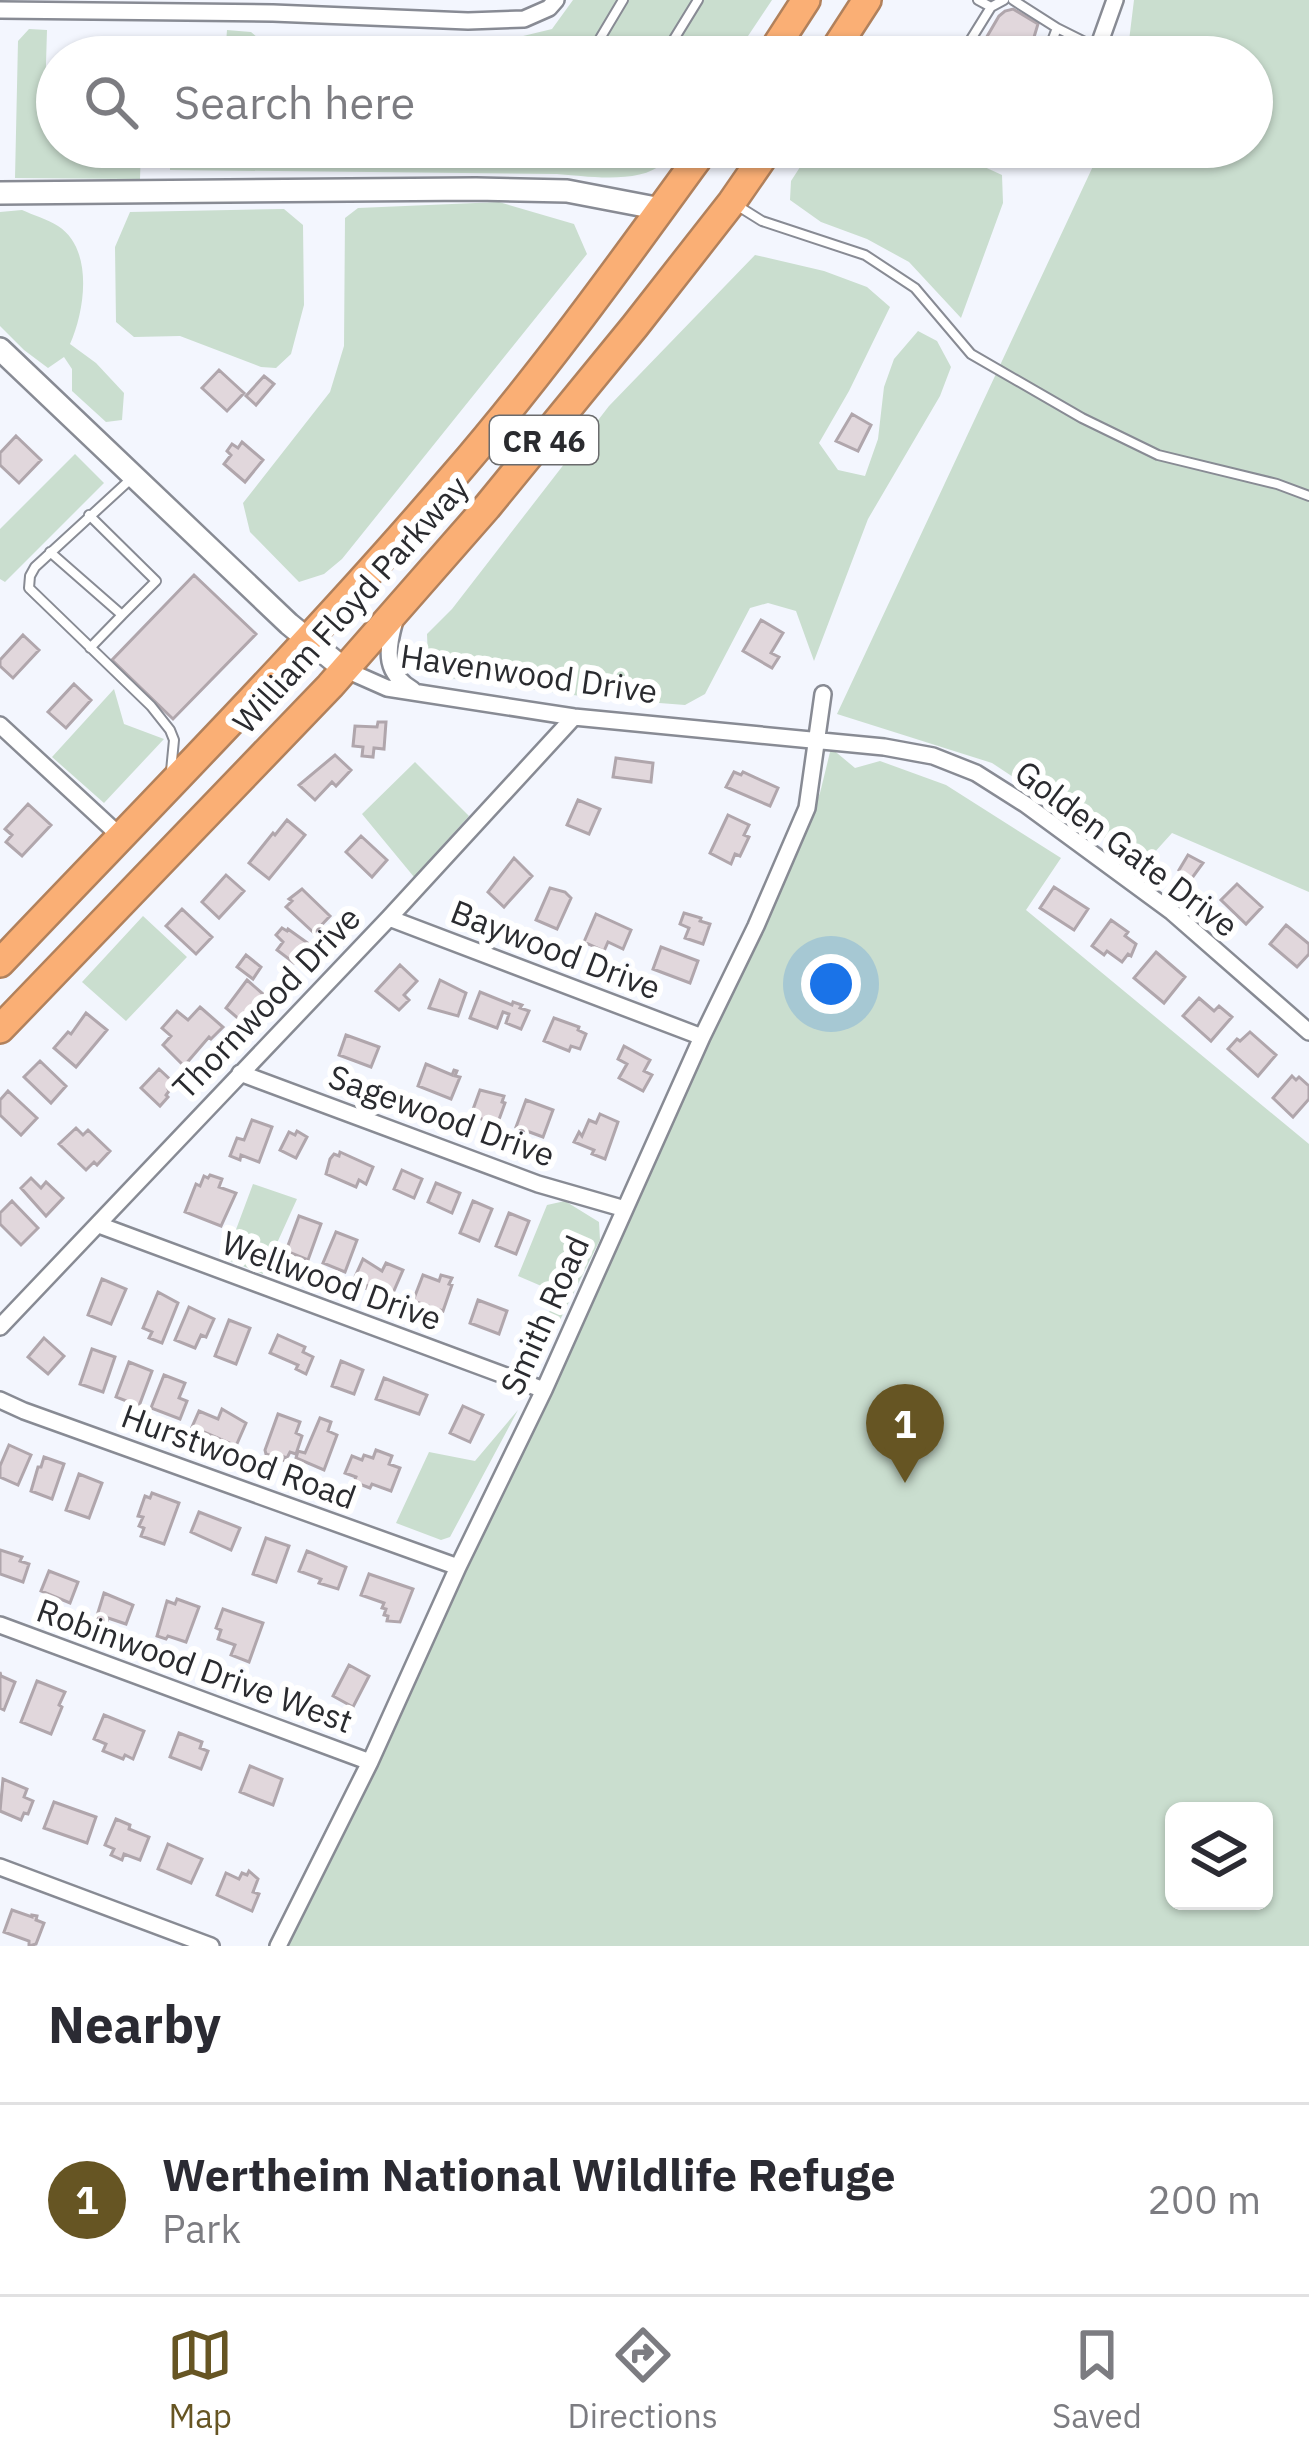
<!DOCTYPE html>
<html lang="en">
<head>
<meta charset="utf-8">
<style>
  body { margin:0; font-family:"IBM Plex Sans",sans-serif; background:#f2f2f3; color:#2b2b33 }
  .controls { position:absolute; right:36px; bottom:36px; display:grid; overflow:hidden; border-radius:18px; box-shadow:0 3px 9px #0004 }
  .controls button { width:108px; height:108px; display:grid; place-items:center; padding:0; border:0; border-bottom:3px solid #e1e1e2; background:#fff; color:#2b2b33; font:60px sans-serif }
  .you { position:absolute; left:831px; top:984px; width:42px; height:42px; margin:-30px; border:9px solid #fff; border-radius:50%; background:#1a73e8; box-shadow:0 0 0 18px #1a73e833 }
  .badge { display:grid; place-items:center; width:78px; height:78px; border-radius:50%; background:#665523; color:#fff; font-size:39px; font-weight:700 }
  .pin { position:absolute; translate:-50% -99px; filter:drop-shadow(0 3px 6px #0008) }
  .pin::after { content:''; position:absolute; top:63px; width:42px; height:36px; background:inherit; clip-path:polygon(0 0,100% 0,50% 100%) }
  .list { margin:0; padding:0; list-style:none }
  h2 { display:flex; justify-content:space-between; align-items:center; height:156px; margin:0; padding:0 48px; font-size:51px }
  h2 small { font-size:39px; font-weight:400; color:#7c7c81 }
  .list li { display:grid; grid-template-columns:78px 1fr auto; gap:36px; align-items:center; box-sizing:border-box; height:192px; padding:0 48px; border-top:3px solid #e1e1e2 }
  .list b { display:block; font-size:45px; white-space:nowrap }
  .list p { margin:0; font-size:39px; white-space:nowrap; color:#7c7c81 }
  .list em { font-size:39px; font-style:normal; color:#7c7c81 }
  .icon { flex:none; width:66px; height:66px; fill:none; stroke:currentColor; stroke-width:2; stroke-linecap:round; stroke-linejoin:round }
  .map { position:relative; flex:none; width:1309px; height:1946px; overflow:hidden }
  .search { position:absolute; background:#fff; box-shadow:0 3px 9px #0004; left:36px; right:36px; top:36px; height:132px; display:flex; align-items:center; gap:30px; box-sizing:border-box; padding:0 42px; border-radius:66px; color:#7c7c81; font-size:45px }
  .sheet { height:348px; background:#fff }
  nav { display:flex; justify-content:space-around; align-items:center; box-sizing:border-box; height:168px; border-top:3px solid #e1e1e2; background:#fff; font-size:33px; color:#7c7c81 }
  nav a { display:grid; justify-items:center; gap:6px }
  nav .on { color:#665523 }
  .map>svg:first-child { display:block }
  .green { fill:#cadecf; fill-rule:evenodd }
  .building { fill:#e1d7dc; stroke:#b0a6ac; stroke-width:3 }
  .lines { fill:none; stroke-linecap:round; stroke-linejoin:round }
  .lane-casing { stroke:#888b94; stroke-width:12 }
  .street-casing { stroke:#888b94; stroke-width:20 }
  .secondary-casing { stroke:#888b94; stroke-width:26 }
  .highway-casing { stroke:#b1815c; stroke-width:32 }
  .lane { stroke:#fff; stroke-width:8 }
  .street { stroke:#fff; stroke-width:15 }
  .secondary { stroke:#fff; stroke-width:21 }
  .highway { stroke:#faaf75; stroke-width:27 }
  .labels { text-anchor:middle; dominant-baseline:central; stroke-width:12; stroke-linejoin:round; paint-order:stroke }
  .shield { fill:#fff; stroke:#6a6b6d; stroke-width:3 }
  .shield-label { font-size:30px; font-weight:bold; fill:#2a2b2f }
  .street-label { font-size:33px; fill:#2a2b2f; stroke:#fff }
</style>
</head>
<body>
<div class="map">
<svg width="1309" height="1946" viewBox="0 0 1309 1946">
  <rect width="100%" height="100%" fill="#f3f6fe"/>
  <!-- green -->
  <path class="green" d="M 573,0 L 772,0 L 734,57 L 431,57 L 434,41 L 469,36 L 519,37 L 552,29 Z
    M 1134,0 L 1309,0 L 1309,892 L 1172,833 L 1144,864 L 992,763 L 837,714 L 1102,147 L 1252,147 L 1252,57 L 1127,57 Z
    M 29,29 L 47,30 L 44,131 L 57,133 L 57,147 L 141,147 L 140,179 L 15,178 L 18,41 Z
    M 227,30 L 251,32 L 266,45 L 265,57 L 225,57 Z
    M 219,147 L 258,147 L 259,152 L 363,152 L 385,147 L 674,147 C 674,148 664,163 663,163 C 640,185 585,176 557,174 L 170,170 L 170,161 L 217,161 Z
    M 813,147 L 954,147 L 978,164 L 1002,175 L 1003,203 L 961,318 L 909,262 L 867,239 L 821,222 L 790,200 L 791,181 Z
    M 499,202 L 574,224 L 587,254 L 342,559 L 324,574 L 299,582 L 250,532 L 243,503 L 330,392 L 344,346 L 345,218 L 358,208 Z
    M 284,209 L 303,225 L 304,305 L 291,354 L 276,368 L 261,367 L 180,336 L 134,337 L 116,322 L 115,247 L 130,212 Z
    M 22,210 C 33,215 47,219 58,226 C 94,249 85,311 70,344 L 96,363 L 124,393 L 122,420 L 106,422 L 72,391 L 72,369 L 64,357 L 48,368 L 24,350 L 0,326 L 0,212 Z
    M 755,255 L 824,271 L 867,287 L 890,307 L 849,391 L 819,443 L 838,470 L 865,476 L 878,439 L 884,387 L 894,359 L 918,331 L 937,341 L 951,367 L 940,396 L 868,519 L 814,661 L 796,611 L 768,603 L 750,608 L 705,694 L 685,705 L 595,698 L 449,678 L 428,660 L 427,634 L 452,609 L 609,406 Z
    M 75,454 L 104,483 L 5,582 L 0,579 L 0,529 Z
    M 114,689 L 124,724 L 164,739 L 104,803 L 52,757 Z
    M 831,748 L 855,768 L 880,761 L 946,785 L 1061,858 L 1026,910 L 1309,1144 L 1309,1946 L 285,1946 L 660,1146 L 820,793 ZM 1174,1811 L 1264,1811 L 1264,1901 L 1174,1901 Z
    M 415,762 L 469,816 L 414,877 L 362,814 Z
    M 143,916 L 187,957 L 126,1021 L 82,982 Z
    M 253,1184 L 297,1199 L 263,1274 L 225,1259 Z
    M 565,1201 L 599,1222 L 600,1240 L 537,1366 L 520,1360 L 560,1294 L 518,1276 L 547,1205 Z
    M 518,1410 L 450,1537 L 441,1540 L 396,1523 L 429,1452 L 475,1461 Z"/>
  <!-- building -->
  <path class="building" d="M 1013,9 L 1038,24 L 1028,57 L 975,57 L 999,16 L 1005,11 Z
    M 219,370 L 244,393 L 227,411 L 202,388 Z
    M 264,376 L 274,384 L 256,405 L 246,396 Z
    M 852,414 L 871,425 L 858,451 L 836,441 Z
    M 16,436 L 41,460 L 19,483 L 0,465 L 0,453 Z
    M 242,442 L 263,460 L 245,482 L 224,464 L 231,455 L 227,451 L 232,444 L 238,448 Z
    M 194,575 L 256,634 L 173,719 L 112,660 Z
    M 761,620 L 783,633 L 771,653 L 779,657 L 772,668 L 743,651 Z
    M 23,635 L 39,650 L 13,678 L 0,666 L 0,660 Z
    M 74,684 L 91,700 L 66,728 L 48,712 Z
    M 378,722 L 386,722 L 384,749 L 374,748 L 373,757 L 362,756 L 363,747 L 353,746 L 355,726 L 377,727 Z
    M 335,755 L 351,770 L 336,786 L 332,782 L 315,800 L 299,785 Z
    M 616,758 L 653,763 L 651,782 L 613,777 Z
    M 734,772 L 741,775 L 743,772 L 778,788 L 770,806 L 726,787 Z
    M 578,800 L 600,809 L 589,834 L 567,825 Z
    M 28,804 L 51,825 L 22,856 L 6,842 L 12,835 L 5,829 Z
    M 728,815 L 749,825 L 744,835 L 749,837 L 740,856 L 735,854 L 731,864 L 710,853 Z
    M 287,820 L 305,835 L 269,879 L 249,863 L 273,833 L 275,835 Z
    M 361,836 L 387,860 L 372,877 L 346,852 Z
    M 1188,855 L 1203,863 L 1192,878 L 1179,870 Z
    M 514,858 L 532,876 L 504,907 L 488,892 Z
    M 226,875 L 244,891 L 219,918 L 202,902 Z
    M 1237,884 L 1262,907 L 1246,924 L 1221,900 Z
    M 1054,887 L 1088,909 L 1074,930 L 1040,908 Z
    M 550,888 L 565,892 L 571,898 L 557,929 L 536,920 Z
    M 302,889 L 330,916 L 314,933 L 286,907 L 292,901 L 289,899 Z
    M 182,909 L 212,937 L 196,954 L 166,926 Z
    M 684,913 L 701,918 L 700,921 L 710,924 L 703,944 L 685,938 L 689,928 L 680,924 Z
    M 596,914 L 631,930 L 623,949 L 608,942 L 604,951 L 584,942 Z
    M 1111,920 L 1128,932 L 1125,936 L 1136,944 L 1131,956 L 1128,954 L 1122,962 L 1107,951 L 1104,955 L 1092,946 Z
    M 1286,925 L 1309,944 L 1309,954 L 1297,967 L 1270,944 Z
    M 282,928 L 287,931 L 288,929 L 309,944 L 294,963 L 277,950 L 283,942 L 276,935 Z
    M 661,947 L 698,961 L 690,983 L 653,969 Z
    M 1156,952 L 1185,977 L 1164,1003 L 1134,978 Z
    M 246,955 L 261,967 L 253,979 L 237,967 Z
    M 400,965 L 417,981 L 404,995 L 409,1000 L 399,1010 L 376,991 Z
    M 247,980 L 263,994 L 240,1020 L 226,1008 Z
    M 440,980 L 466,993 L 458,1016 L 429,1008 Z
    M 480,992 L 512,1005 L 513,1002 L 522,1005 L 520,1008 L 529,1011 L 521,1029 L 506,1023 L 509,1014 L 503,1012 L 497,1028 L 470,1018 Z
    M 1199,998 L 1214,1011 L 1219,1006 L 1232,1017 L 1211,1041 L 1183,1016 Z
    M 200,1007 L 223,1027 L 211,1039 L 209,1037 L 184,1066 L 163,1045 L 171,1036 L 162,1028 L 177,1011 L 188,1020 Z
    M 86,1013 L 107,1030 L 76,1067 L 54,1048 L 68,1032 L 71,1034 Z
    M 554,1018 L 579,1027 L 578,1030 L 586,1034 L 580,1049 L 571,1046 L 569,1051 L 544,1041 Z
    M 1250,1032 L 1276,1055 L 1258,1076 L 1228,1049 L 1237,1039 L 1240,1041 Z
    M 346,1035 L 379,1047 L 371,1067 L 339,1055 Z
    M 624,1046 L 650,1060 L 644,1071 L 652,1075 L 643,1091 L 619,1078 L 627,1064 L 618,1059 Z
    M 40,1061 L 66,1086 L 51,1103 L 24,1077 Z
    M 426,1064 L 452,1075 L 454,1070 L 457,1071 L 455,1076 L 460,1077 L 451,1099 L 418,1086 Z
    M 159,1069 L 174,1083 L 168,1089 L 169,1091 L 166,1095 L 168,1097 L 160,1106 L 141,1088 Z
    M 1292,1076 L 1296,1080 L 1299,1077 L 1309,1086 L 1309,1099 L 1293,1117 L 1273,1098 Z
    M 480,1090 L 504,1096 L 502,1102 L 505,1103 L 497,1125 L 471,1115 Z
    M 8,1091 L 37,1118 L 21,1135 L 0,1115 L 0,1100 Z
    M 526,1100 L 553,1110 L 543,1137 L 516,1127 Z
    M 600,1114 L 618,1122 L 605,1159 L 592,1154 L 594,1150 L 574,1142 L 579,1132 L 582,1136 L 589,1120 L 596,1123 Z
    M 252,1120 L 272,1127 L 259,1162 L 241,1155 L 240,1160 L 230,1156 L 237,1138 L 244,1140 Z
    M 76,1128 L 83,1135 L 88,1130 L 110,1151 L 97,1165 L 94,1162 L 86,1170 L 59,1144 Z
    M 297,1131 L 307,1137 L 296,1158 L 280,1150 L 289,1132 L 295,1135 Z
    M 340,1152 L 373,1167 L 366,1184 L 359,1180 L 356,1187 L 326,1174 L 330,1159 L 334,1154 L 339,1156 Z
    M 402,1170 L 422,1179 L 414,1198 L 394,1189 Z
    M 210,1175 L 222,1179 L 219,1187 L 236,1193 L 221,1226 L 185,1212 L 196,1184 L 200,1186 L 204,1176 L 208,1178 Z
    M 31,1178 L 41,1188 L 46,1182 L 63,1198 L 46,1216 L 21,1188 Z
    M 436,1183 L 460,1193 L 452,1213 L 428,1202 Z
    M 12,1201 L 38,1228 L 21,1245 L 0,1224 L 0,1213 Z
    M 473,1201 L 492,1209 L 479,1241 L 460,1233 Z
    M 509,1213 L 529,1221 L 516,1254 L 496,1246 Z
    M 299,1216 L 321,1224 L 308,1260 L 286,1251 Z
    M 336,1232 L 357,1240 L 345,1272 L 323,1263 Z
    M 363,1259 L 382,1271 L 386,1263 L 403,1270 L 393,1293 L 383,1288 L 381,1291 L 373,1288 L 371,1291 L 367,1289 L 368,1286 L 354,1279 Z
    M 423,1275 L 439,1281 L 441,1275 L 452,1278 L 449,1284 L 452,1285 L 443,1311 L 413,1301 Z
    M 102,1279 L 126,1289 L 111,1324 L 88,1315 Z
    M 158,1292 L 178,1303 L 162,1343 L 149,1338 L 152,1332 L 143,1328 Z
    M 478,1300 L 507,1311 L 499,1334 L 470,1323 Z
    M 189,1307 L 214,1319 L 206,1337 L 201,1335 L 195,1348 L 175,1340 Z
    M 229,1320 L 250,1328 L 236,1364 L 215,1356 Z
    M 278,1335 L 305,1347 L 303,1352 L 313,1357 L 306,1374 L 296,1369 L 298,1365 L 270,1353 Z
    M 44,1338 L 64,1356 L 48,1374 L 28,1357 Z
    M 92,1349 L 115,1357 L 103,1392 L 80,1384 Z
    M 341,1361 L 363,1370 L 354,1394 L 332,1386 Z
    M 129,1362 L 152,1371 L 139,1406 L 116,1397 Z
    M 164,1375 L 185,1383 L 179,1398 L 187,1401 L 180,1419 L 151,1408 Z
    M 384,1378 L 427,1395 L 419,1414 L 376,1399 Z
    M 463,1406 L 483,1415 L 470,1442 L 450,1433 Z
    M 222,1409 L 246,1423 L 236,1446 L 192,1427 L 199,1411 L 218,1419 Z
    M 278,1414 L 300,1422 L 296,1433 L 302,1436 L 296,1454 L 290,1452 L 287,1458 L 284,1457 L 283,1460 L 266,1454 L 265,1450 Z
    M 320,1418 L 331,1422 L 328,1431 L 337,1435 L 324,1470 L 296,1458 L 298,1451 L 305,1453 Z
    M 9,1445 L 31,1455 L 18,1485 L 0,1477 L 0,1466 Z
    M 376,1450 L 392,1456 L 389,1464 L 400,1468 L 391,1491 L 372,1484 L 370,1488 L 354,1482 L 356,1477 L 345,1473 L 352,1456 L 362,1460 L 364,1455 L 373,1458 Z
    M 44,1457 L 64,1464 L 52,1499 L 31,1491 L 38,1467 L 41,1467 Z
    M 79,1474 L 102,1483 L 89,1518 L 66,1510 Z
    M 152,1493 L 179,1503 L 164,1544 L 141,1536 L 144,1528 L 139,1526 L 143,1517 L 138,1516 L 145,1496 L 150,1498 Z
    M 199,1512 L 240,1528 L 231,1550 L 191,1532 Z
    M 266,1538 L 289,1546 L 276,1582 L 253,1574 Z
    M 0,1550 L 22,1557 L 20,1561 L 29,1564 L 23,1582 L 0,1574 Z
    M 307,1551 L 346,1567 L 338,1589 L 319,1583 L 321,1579 L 299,1571 Z
    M 49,1571 L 78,1582 L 70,1603 L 41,1591 Z
    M 369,1574 L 413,1589 L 400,1622 L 387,1621 L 388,1616 L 384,1615 L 386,1609 L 382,1608 L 384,1603 L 361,1595 Z
    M 104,1593 L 133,1605 L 126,1624 L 108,1618 L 105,1626 L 95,1622 Z
    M 177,1599 L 199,1607 L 186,1642 L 168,1636 L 166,1639 L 157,1636 L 167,1601 L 175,1604 Z
    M 223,1609 L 263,1623 L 249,1662 L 231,1655 L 235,1645 L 218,1639 L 221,1630 L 216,1628 Z
    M 349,1665 L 369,1676 L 353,1707 L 333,1696 Z
    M 0,1672 L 1,1676 L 15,1682 L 4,1710 L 0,1708 Z
    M 37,1681 L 65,1692 L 59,1705 L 62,1707 L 51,1734 L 21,1722 Z
    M 104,1715 L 144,1731 L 133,1759 L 125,1755 L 123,1759 L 103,1751 L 106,1744 L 94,1739 Z
    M 179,1733 L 202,1742 L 200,1748 L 208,1751 L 201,1769 L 170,1757 Z
    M 250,1766 L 282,1779 L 273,1805 L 240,1792 Z
    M 3,1779 L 27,1789 L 24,1797 L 33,1801 L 28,1814 L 24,1813 L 21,1820 L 0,1811 Z
    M 54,1802 L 96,1817 L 87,1843 L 44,1828 Z
    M 116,1819 L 130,1825 L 129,1829 L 149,1837 L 140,1860 L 124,1854 L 122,1860 L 111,1855 L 114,1849 L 105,1845 Z
    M 168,1844 L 202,1859 L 191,1883 L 158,1869 Z
    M 249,1871 L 258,1879 L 253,1892 L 259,1894 L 252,1911 L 217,1895 L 226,1873 L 239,1879 L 242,1873 L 247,1875 Z
    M 12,1910 L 32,1917 L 32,1915 L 37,1916 L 36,1920 L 44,1923 L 36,1944 L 29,1946 L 29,1941 L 4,1932 Z"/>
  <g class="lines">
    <!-- lane casing -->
    <g class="lane-casing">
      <path id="lane" d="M 978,0 L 991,7 L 1004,0
        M 1013,0 L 1057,28 L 1046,57
        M 1057,28 L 1097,48
        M 589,57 L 623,0
        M 663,57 L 698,0
        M 960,57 L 991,7
        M 738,206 L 762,221 L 865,255 L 915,288 L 971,354 L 1082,418 L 1158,455 L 1277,484 L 1309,496
        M 133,477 L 35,567 L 30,576 L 29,588 L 151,706 L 170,730 L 174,740 L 171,771
        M 50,552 L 122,615 L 156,581 L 89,515
        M 90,648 L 122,615"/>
    </g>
    <!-- street casing -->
    <g class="street-casing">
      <path id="street" d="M 0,10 L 273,13 L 468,21 L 524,19 L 549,8 L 556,0
        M 1095,56 L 1115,0
        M 394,624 C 386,653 385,673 413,690
        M 344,669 L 387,688 L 574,717 L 884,747 L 933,756 L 976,773 L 1025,804 L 1172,912 L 1309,1032
        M 0,725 L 120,836
        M 389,918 L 702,1037
        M 240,1073 L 538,1184 L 625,1209
        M 99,1225 L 544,1390
        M 0,1327 L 389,918 L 574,717
        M 0,1400 L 24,1411 L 458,1567
        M 0,1625 L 370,1762
        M 0,1867 L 211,1946
        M 278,1946 L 370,1762 L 458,1567 L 544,1390 L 702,1037 L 756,926 L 807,808 L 823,694"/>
    </g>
    <!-- secondary casing -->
    <g class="secondary-casing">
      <path id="secondary" d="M 0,193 L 476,189 L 567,191 L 661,209
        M 0,349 L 289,624 L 344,669"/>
    </g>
    <!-- highway casing -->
    <g class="highway-casing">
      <path id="highway" d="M 769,57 L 806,0
        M 830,57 L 867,0
        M 0,963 C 152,803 308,646 452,478 C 543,373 624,260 706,147
        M 0,1029 L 330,686 L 487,507 L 635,326 L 732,202 L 770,147"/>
    </g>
    <!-- lane -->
    <use href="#lane" class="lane"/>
    <!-- street -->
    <use href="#street" class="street"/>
    <!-- secondary -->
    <use href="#secondary" class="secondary"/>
    <!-- highway -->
    <use href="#highway" class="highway"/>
  </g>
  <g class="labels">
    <!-- shield labels -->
    <rect class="shield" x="490" y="416" width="108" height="48" rx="9"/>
    <g class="shield-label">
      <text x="544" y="440">CR 46</text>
    </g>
    <!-- street labels -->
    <g class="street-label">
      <text transform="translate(350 604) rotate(-48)">William Floyd Parkway</text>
      <text transform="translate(529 673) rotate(8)">Havenwood Drive</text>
      <text transform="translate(1127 848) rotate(37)">Golden Gate Drive</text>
      <text transform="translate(556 949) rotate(21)">Baywood Drive</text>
      <text transform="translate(266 1002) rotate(-46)">Thornwood Drive</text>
      <text transform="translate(442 1115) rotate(20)">Sagewood Drive</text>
      <text transform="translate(332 1280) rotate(20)">Wellwood Drive</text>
      <text transform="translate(544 1315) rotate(-66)">Smith Road</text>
      <text transform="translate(239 1456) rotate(20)">Hurstwood Road</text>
      <text transform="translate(195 1665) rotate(20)">Robinwood Drive West</text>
    </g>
  </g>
</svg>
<div class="controls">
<button><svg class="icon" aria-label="layers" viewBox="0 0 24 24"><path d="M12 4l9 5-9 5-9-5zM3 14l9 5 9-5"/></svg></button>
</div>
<div class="you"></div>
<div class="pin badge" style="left:905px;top:1483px">1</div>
<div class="search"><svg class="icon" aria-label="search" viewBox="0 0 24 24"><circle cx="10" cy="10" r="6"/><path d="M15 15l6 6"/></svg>Search here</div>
</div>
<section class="sheet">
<h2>Nearby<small></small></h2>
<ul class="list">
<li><span class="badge">1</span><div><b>Wertheim National Wildlife Refuge</b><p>Park</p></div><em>200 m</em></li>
</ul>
</section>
<nav>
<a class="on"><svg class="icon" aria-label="map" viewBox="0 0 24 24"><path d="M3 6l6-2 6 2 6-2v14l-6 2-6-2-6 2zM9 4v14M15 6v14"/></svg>Map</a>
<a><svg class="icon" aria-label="directions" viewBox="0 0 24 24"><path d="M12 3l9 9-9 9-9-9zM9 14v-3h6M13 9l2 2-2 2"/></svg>Directions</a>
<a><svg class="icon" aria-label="saved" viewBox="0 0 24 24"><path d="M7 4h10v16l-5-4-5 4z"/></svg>Saved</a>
</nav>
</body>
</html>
